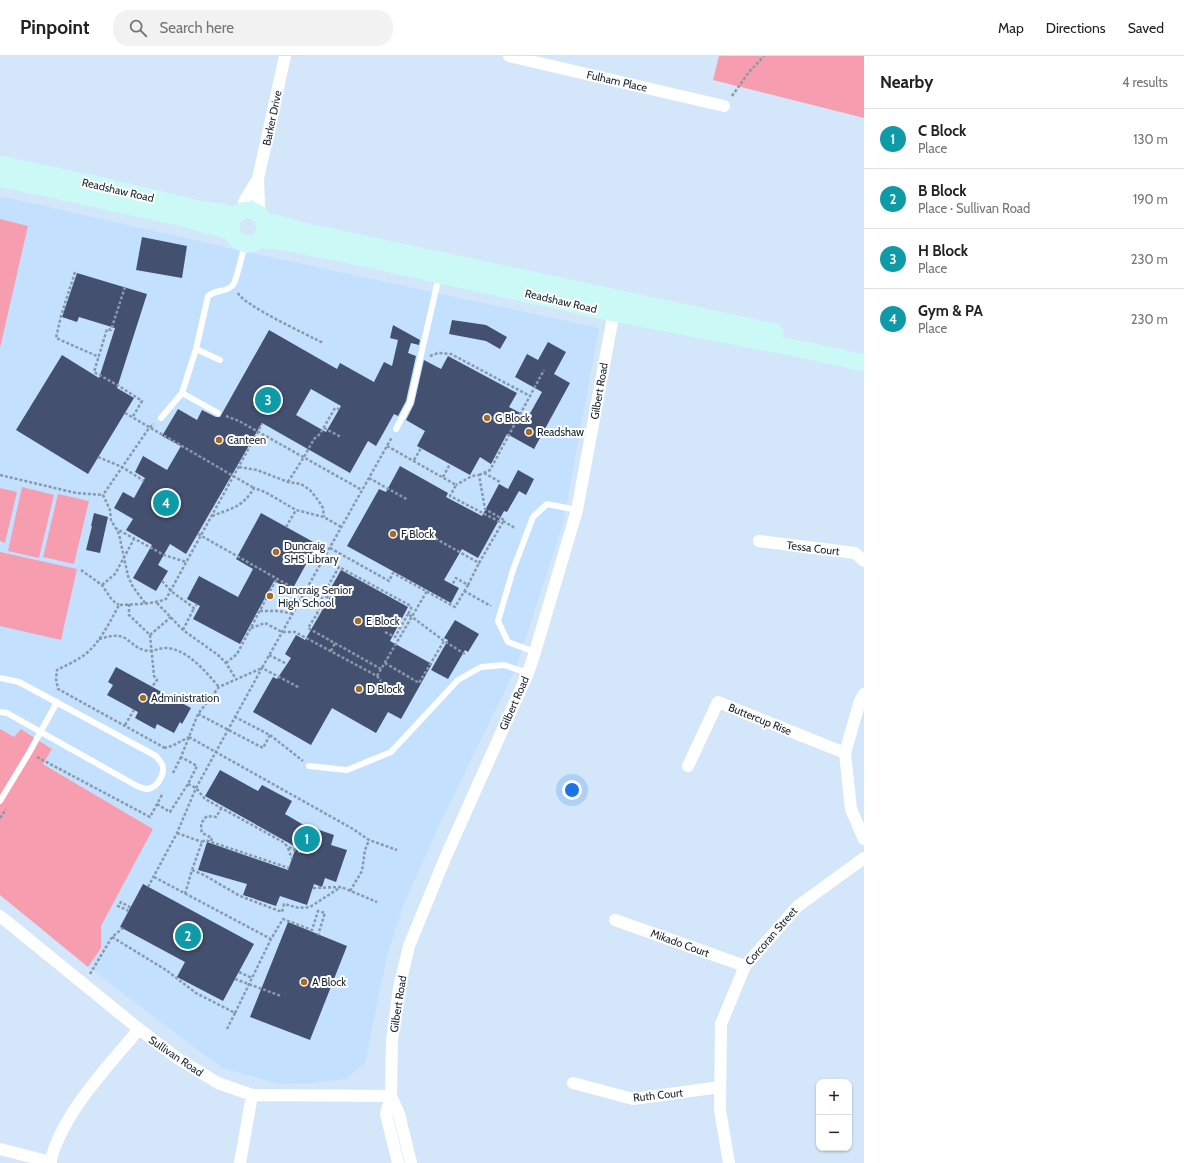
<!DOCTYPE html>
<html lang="en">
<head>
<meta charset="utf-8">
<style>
  body { margin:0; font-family:Cabin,sans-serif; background:#f2f2f2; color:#222 }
  .controls { position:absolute; right:12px; bottom:12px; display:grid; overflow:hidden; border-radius:8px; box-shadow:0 1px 3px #0004 }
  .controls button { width:36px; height:36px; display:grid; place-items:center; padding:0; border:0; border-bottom:1px solid #e0e0e0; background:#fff; color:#222; font:20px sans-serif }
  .you { position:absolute; left:572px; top:734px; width:14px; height:14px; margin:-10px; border:3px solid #fff; border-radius:50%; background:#1a73e8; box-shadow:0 0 0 6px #1a73e833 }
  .badge { display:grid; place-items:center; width:26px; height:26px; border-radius:50%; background:#a26b27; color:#fff; font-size:13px; font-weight:700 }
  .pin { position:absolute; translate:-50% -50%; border:2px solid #fff; box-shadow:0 1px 4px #0006 }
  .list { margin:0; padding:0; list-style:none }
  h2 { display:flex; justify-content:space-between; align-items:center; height:52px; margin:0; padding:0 16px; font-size:17px }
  h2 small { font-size:13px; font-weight:400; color:#767676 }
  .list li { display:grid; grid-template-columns:26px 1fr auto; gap:12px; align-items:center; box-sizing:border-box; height:60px; padding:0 16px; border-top:1px solid #e0e0e0 }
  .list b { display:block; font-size:15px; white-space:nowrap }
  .list p { margin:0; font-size:13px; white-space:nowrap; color:#767676 }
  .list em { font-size:13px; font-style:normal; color:#767676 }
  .icon { flex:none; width:22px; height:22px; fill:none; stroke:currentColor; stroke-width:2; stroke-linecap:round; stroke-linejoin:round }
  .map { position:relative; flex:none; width:864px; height:1107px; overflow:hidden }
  header { display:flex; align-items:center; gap:24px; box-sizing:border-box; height:56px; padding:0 20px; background:#fff; border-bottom:1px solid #e0e0e0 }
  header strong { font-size:19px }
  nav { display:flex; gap:22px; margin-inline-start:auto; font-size:14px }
  .search { width:280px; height:36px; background:#f2f2f2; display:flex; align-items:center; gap:10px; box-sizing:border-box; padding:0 14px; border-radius:16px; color:#767676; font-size:15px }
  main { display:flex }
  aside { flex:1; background:#fff }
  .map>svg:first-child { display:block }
  .built { fill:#c3e1ff }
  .green { fill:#f69eaf }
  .building { fill:#43506f; fill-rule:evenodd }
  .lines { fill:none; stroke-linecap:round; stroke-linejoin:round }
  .path { stroke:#8999a9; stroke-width:2.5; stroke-dasharray:3 2; stroke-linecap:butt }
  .lane { stroke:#fff; stroke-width:6 }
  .street { stroke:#fff; stroke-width:12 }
  .secondary { stroke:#cbf9f6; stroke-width:17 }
  .poi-dot { fill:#a26b27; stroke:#fff; stroke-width:1.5 }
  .labels { text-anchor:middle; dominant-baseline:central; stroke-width:4; stroke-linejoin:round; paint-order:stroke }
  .street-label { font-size:11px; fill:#18242f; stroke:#fff }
  .poi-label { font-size:11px; fill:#18242f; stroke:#fff; text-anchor:start }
</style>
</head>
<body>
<header>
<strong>Pinpoint</strong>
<div class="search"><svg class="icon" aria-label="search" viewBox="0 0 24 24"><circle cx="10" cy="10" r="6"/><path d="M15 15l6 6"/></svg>Search here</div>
<nav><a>Map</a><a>Directions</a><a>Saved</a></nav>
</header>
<main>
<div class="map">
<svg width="864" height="1107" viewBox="0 0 864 1107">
  <rect width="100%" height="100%" fill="#d4e7fa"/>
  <!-- built -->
  <path class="built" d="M 0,140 L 243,195 L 599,272 L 563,468 L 516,612 L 441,765 L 403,850 L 387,900 L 365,1007 L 346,1023 L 313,1027 L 279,1028 L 222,1012 L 88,911 L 101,892 L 101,870 L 153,773 L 43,707 L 52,693 L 21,673 L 15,682 L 0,673 Z"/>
  <!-- green -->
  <path class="green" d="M 719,0 L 864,0 L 864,62 L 713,24 Z
    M 0,163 L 28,170 L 0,292 Z
    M 22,431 L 54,439 L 39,502 L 8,495 Z
    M 0,432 L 17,436 L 5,487 L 0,485 Z
    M 58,438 L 89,445 L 74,508 L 43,501 Z
    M 0,496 L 77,513 L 61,584 L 0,570 Z
    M 0,673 L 14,681 L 21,673 L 52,693 L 43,708 L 153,773 L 101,870 L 101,892 L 88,911 L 0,839 Z"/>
  <!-- building -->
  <path class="building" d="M 142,181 L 187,190 L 182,222 L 136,214 Z
    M 77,217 L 147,238 L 117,332 L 134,342 L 88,418 L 16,374 L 62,299 L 99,322 L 115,272 L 79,261 L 77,266 L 62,261 Z
    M 452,264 L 486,269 L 507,281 L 500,293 L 486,285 L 449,278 Z
    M 393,269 L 420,284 L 419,289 L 411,287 L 408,297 L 416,300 L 406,345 L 398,360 L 394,358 L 376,390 L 368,385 L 350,417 L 262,367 L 186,498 L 170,488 L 158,509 L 168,515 L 156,535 L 133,522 L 152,489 L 126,474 L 133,463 L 114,452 L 123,436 L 134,442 L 145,422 L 135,416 L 143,400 L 167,414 L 181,390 L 162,380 L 178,353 L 197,364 L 202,354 L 216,361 L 220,361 L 269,274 L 337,313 L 340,307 L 374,326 L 384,306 L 392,310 L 398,284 L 390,282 ZM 311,333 L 341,350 L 326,376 L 296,359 Z
    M 548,286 L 566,296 L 554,318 L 570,327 L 534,393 L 507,378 L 491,408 L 480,401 L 470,419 L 417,390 L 425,375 L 406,364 L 414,348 L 424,304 L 441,313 L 448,300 L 517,337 L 509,351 L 528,361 L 542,336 L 515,321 L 527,298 L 538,304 Z
    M 400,410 L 448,437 L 446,441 L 482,460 L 499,428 L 508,433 L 518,414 L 534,423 L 526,439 L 519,435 L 507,456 L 504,455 L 478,502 L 462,493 L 444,524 L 459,532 L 451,547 L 347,490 L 379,433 L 386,436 Z
    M 94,457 L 108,461 L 100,497 L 86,494 L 92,470 L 91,470 Z
    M 261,457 L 317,488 L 292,534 L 274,525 L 240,588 L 193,563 L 200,550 L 187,543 L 199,520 L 238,541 L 253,513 L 236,503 Z
    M 341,514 L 408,551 L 390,585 L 432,608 L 401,663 L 388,656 L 376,677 L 332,652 L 311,689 L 253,656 L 273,621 L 277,623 L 291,602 L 285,598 L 296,579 L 305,584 L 331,539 L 328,537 Z
    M 455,564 L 479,578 L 468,596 L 465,594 L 448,623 L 431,614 L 448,584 L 444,582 Z
    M 116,611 L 191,652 L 182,668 L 180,666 L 174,677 L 157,668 L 155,673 L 135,662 L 138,656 L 107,639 L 113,629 L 108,626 Z
    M 220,714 L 258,735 L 262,729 L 292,745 L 285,758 L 302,768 L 334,779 L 331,789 L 347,794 L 336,826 L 325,822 L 322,831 L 314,828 L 307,849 L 280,840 L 276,850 L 243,839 L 247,828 L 198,814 L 207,786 L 288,814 L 296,791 L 205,740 Z
    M 143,828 L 254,888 L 223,945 L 177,921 L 185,906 L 120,871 Z
    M 288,866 L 347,890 L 310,984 L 250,961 Z"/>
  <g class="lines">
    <!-- path -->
    <path class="path" d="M 732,40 L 749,16 L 764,0
      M 75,216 L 61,260 L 56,282 L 99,301
      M 125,231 L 111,274 L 107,273 L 94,316 L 119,330 L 142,345 L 132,362
      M 238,237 C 243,249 308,279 323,287
      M 430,300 L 438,297 L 451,298 L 530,340
      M 125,357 L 254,432
      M 226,360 L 239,365 L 362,434
      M 324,372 L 341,381
      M 387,390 L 456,429 L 450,440 L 502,467
      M 98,401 L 122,411 L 144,425
      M 414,404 L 421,392
      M 239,411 L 257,414 L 288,426 L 301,428 L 310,434 L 318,444 L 323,452 L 324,461
      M 484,417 L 500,426
      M 0,419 L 76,437 L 103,439
      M 479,419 L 490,414 L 544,314
      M 443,421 L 450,408
      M 369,422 L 408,444
      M 288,426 L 304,401 L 314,383 L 320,378 L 335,352 L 339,353
      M 212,460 C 232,452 242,452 254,432 L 265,436 L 296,454 L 324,461 L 341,471
      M 503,465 L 515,472
      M 286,471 L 296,454
      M 115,472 L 164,499 L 186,506
      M 198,478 L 304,538
      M 431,480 L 479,507 L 504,464 L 485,453 L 479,419 L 472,420 L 456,429
      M 330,492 L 389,525 L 393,517 L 455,551 L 468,529 L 456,522 L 452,529
      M 81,514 L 102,529 L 112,544 L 119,549
      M 162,525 L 171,535 L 194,552 L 197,548
      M 102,529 L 115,518 L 134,483
      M 468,529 L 479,507
      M 308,531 L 329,542 L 336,542
      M 464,535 L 491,550
      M 145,547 L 133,531 L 128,520 L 119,478 L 111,464 L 110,454 L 103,439 L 149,372 L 154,368
      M 157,547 L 183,574 L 218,599 L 226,607 L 236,623
      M 129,548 L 129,559 L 150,579 L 154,620 L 157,624 L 152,631
      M 260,555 L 279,555 L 293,558
      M 251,572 L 265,567 L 282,576 L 295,576 L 377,620 L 381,625
      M 183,574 L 194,552
      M 385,576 L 395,581 L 408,558
      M 150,579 L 171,561
      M 99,583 C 107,581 115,578 123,581 C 131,585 135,592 144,594 C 152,597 160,591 168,592 C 189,595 206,616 219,631
      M 331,595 L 335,587
      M 269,599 L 287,608
      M 226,607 L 237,598 L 277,522
      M 385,607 L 419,627 L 444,585
      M 381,613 L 308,572 L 317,558 L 323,539 L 339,511 L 411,550 L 411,553 L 408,558 L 444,585 L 465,598
      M 377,620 L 427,535
      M 198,658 L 263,692 L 270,679 L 235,661
      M 125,669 L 134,654
      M 270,679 L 303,705
      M 189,681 L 353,773 L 369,784 L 397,794
      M 164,692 L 172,690 L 189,681
      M 165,692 L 58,633 L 56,623 L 57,614 C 69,608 83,602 92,592 C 103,580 111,564 119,549 C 134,548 151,549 166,543 L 262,368
      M 37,701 L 150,761 L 163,737
      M 173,717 L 181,701
      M 188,728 L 196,732 L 205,743 L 283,786 L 288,791 L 302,797
      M 157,748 L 170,756 L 188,728 L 197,710 L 181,701 L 198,658 L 219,631 L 262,612 L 392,381
      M 0,762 L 6,753
      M 177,777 L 202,786
      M 211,785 L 212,782 L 202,777 C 200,770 201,766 207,760 L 216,761 L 221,753
      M 288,792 L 292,803
      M 192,814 L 204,819 L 240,840 L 282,856 L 284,848 L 299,852 L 310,851 L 341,831
      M 154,821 L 271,883 L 283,863 L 312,874 L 318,855 L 325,857 L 318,879
      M 148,831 L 177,777 L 196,732 L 262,612 L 300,632
      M 313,832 L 341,831 L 377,846
      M 350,835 L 362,815 L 365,794 L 369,784
      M 185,838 L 192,814 L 202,786 L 205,784 L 289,812
      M 129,855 L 118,850 L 121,846 L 131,852
      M 112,881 L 166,914 L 196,937 L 235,957 L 271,883
      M 239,916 L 252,922
      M 90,918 L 112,881 L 123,872
      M 235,923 L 281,940
      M 227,973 L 235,957"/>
    <!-- lane -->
    <path class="lane" d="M 196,293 L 220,304
      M 182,337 L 218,357
      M 161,362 L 182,337 L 196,293 L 208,240 C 218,232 224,238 233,229 C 237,224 242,196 246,187
      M 396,373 L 410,347 L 439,220
      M 535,596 L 508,586 L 498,565 L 513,514 L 533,461 L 547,448 L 577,454
      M 0,622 L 19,626 L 156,700 C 158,703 161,706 162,708 C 166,718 157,732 147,733 C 144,733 140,731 137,730 L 7,657 L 0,656
      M 309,710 L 347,714 L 391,696 L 458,624 L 481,611 L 504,609 L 528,617
      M 0,745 L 29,697 L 57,646"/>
    <!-- street -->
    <path class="street" d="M 509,0 L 724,50
      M 241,156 L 245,144 L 258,123
      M 258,158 L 259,147 L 258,123 L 285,0
      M 759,485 L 855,497 L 864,505
      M 864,638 L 860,645 L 845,697 L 851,753 L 864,783
      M 688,710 L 718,646 L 845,697
      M 0,860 L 139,973 L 177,1002 L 218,1027 L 252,1039 L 391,1040
      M 615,864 L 745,910
      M 573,1027 L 633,1043 L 720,1031
      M 391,1040 L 399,1058 L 411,1107
      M 0,1093 L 51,1106
      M 50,1107 C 62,1057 107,1012 139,973
      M 240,1107 L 252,1039
      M 398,1107 L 386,1058 L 391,1040 L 392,984 L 399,932 L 409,890 L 446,800 L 528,617 L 535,596 L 577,454 L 615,250
      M 729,1107 L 720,1054 L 721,968 L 745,910 L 798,850 L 864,802"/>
    <!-- secondary -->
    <path class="secondary" d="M 0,108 L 103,130 L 203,154 L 223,156 L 235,161
      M 0,122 L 187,163 L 232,176
      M231 171a17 17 0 1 1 34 0a17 17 0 1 1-34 0Z
      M 264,169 L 271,166 L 304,175 L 775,276
      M 257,185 L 263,184 L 283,186 L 350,199 L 613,257 L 805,294 L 864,307"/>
  </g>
  <!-- markers -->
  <g class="poi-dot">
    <circle cx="487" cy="362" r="4"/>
    <circle cx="529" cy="376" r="4"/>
    <circle cx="219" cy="384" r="4"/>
    <circle cx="393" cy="478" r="4"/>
    <circle cx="276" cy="496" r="4"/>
    <circle cx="270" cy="540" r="4"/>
    <circle cx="358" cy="565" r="4"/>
    <circle cx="359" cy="633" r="4"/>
    <circle cx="143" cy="642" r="4"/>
    <circle cx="304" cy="926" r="4"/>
  </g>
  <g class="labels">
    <!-- street labels -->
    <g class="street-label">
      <text transform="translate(617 25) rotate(13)">Fulham Place</text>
      <text transform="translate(272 62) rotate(-78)">Barker Drive</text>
      <text transform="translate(118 134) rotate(13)">Readshaw Road</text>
      <text transform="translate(561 245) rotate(13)">Readshaw Road</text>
      <text transform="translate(599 335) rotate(-80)">Gilbert Road</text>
      <text transform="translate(813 492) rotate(7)">Tessa Court</text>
      <text transform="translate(514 647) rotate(-66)">Gilbert Road</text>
      <text transform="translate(760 663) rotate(22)">Buttercup Rise</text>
      <text transform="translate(771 880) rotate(-49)">Corcoran Street</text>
      <text transform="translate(680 887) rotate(20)">Mikado Court</text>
      <text transform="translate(398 948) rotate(-81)">Gilbert Road</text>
      <text transform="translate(176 1000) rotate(34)">Sullivan Road</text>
      <text transform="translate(658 1039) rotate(-6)">Ruth Court</text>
    </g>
    <!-- poi labels -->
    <g class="poi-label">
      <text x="495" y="362">G Block</text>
      <text x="537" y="376">Readshaw</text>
      <text x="227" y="384">Canteen</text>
      <text x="401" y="478">F Block</text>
      <text x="284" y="490">Duncraig<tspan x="284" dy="13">SHS Library</tspan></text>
      <text x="278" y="534">Duncraig Senior<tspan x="278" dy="13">High School</tspan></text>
      <text x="366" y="565">E Block</text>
      <text x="367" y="633">D Block</text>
      <text x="151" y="642">Administration</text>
      <text x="312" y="926">A Block</text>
    </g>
  </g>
</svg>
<div class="controls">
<button>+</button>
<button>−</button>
</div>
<div class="you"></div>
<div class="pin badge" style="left:307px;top:783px;background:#0f9aa8">1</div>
<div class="pin badge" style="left:188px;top:880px;background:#0f9aa8">2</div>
<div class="pin badge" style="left:268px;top:344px;background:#0f9aa8">3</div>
<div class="pin badge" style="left:166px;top:447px;background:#0f9aa8">4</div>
</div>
<aside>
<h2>Nearby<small>4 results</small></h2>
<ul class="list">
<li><span class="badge" style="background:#0f9aa8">1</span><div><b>C Block</b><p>Place</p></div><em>130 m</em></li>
<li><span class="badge" style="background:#0f9aa8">2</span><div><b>B Block</b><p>Place · Sullivan Road</p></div><em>190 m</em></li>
<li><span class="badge" style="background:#0f9aa8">3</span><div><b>H Block</b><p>Place</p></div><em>230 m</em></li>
<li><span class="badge" style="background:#0f9aa8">4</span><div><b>Gym &amp; PA</b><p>Place</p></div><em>230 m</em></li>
</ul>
</aside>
</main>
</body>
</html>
